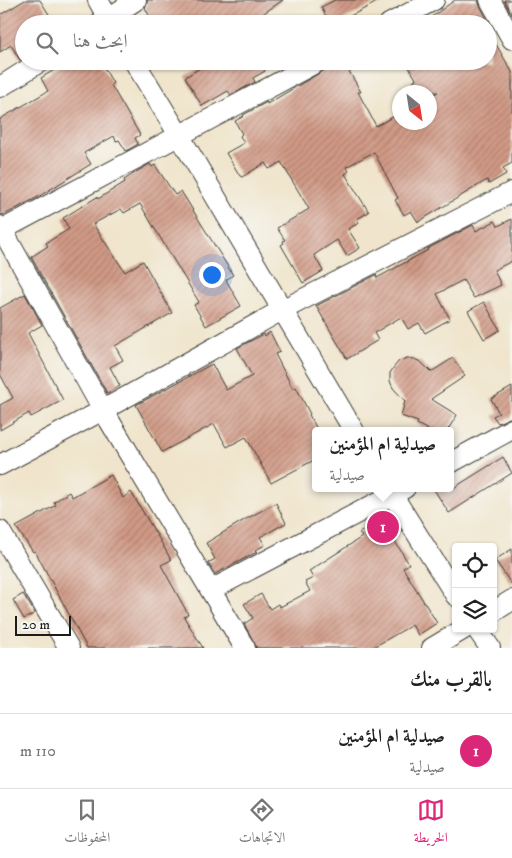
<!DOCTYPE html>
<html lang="ar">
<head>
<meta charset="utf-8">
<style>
  body { margin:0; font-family:"IM FELL DW Pica",Amiri,serif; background:#f6f6f6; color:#222; direction:rtl }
  .controls { position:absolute; right:15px; bottom:15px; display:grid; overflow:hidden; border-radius:5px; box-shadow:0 1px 4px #0004 }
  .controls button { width:45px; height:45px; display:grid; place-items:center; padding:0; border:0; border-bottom:1px solid #e0e0e0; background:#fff; color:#222; font:25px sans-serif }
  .compass { position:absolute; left:392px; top:85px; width:45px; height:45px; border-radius:50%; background:#fff; box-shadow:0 1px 4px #0004; rotate:150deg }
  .scale { position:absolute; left:15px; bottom:12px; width:56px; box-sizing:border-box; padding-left:5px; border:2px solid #1c1c1c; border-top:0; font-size:14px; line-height:18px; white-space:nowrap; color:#1c1c1c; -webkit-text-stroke:4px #f6f6f2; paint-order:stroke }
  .you { position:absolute; left:211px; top:274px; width:18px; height:18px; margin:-12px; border:4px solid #fff; border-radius:50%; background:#1a73e8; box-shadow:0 0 0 8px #1a73e833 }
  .badge { display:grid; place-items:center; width:32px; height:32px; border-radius:50%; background:#db2777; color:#fff; font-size:16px; font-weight:700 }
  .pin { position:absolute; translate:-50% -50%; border:2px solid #fff; box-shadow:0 1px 5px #0006 }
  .popup { position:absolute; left:312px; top:427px; width:142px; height:65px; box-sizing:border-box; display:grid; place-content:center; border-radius:5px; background:#fff; filter:drop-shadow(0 1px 4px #0005); font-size:16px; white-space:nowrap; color:#767676 }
  .popup b { font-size:19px; color:#222 }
  .popup::after { content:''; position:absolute; left:50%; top:100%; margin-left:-10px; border:10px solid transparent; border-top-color:#fff }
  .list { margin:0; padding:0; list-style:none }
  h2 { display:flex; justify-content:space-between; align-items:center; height:65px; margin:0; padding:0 20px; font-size:21px }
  h2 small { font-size:16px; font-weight:400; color:#767676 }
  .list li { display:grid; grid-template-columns:32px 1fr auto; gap:15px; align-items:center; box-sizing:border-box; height:75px; padding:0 20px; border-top:1px solid #e0e0e0 }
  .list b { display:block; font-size:19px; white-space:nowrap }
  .list p { margin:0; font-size:16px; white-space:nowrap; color:#767676 }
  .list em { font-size:16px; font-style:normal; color:#767676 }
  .icon { flex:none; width:28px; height:28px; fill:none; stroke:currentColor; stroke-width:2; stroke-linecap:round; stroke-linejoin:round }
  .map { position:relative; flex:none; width:512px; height:648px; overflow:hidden; direction:ltr }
  .search { position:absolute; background:#fff; box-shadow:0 1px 4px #0004; left:15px; right:15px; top:15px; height:55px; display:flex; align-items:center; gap:12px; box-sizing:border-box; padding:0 18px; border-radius:28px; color:#767676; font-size:19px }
  .sheet { height:140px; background:#fff }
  nav { display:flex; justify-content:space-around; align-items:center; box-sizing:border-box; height:70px; border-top:1px solid #e0e0e0; background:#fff; font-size:14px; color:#767676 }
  nav a { display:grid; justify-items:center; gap:2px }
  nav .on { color:#db2777 }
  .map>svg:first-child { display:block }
  .building { fill:url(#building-hatch) }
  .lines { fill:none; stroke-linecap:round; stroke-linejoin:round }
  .street-casing { stroke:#3c3a36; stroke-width:22 }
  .street { stroke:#fff; stroke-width:20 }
</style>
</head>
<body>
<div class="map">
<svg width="512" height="648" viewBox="0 0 512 648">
  <defs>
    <pattern id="building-hatch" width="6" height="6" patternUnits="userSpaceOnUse" patternTransform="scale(1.25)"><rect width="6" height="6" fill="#d19a86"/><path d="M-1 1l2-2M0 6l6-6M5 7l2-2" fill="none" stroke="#a97d6d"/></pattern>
  </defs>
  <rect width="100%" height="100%" fill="#f6f6f2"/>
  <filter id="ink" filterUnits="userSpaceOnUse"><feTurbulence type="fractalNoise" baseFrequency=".02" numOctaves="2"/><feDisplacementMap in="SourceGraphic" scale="10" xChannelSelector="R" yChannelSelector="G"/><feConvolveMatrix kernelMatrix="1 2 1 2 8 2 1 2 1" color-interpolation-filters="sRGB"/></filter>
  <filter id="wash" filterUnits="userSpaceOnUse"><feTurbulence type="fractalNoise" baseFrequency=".0096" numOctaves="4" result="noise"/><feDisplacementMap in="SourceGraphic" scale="20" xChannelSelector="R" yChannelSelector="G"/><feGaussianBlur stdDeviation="1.12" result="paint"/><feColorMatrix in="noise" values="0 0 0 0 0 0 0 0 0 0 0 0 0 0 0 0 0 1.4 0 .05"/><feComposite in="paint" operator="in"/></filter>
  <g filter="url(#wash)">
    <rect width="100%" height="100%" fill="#f0e5cc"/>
    <g id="blocks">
      <!-- building -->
      <path class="building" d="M 25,0 L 40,0 L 55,24 L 24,24 L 24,58 L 20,60 L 11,45 L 0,52 L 0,15 Z
        M 148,0 L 283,0 L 248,24 L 189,24 L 186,18 L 176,24 L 154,24 L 145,8 Z
        M 335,0 L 381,0 L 335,24 L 330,24 L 321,7 Z
        M 455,0 L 478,0 L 480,6 L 493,30 L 489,32 L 512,72 L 512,163 L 503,168 L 506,174 L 489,184 L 487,180 L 418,222 L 411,211 L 404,215 L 395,200 L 398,198 L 374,152 L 346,167 L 349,171 L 345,174 L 369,212 L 357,219 L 359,223 L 348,229 L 360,248 L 347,256 L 337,240 L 314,255 L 323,271 L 303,283 L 281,245 L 284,243 L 283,241 L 285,240 L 277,228 L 309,209 L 281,162 L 269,169 L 265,163 L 242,177 L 240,176 L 226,153 L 244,143 L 240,136 L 242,134 L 235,121 L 244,116 L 243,115 L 267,102 L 267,104 L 328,68 L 343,61 L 361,92 L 358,92 L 376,126 L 400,113 L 400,122 L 430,122 L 430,97 L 438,92 L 420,92 L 413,81 L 416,79 L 405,61 L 488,61 L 488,24 L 422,24 Z
        M 504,0 L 512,0 L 512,15 Z
        M 69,61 L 100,61 L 113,83 L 111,85 L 140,135 L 135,138 L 138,144 L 126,151 L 119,140 L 116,141 L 114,136 L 84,153 L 91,164 L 38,197 L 4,215 L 0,214 L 0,119 L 48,91 L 41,78 Z
        M 212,61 L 258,61 L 265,71 L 253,78 L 255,82 L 231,95 L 228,91 L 202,106 L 185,77 Z
        M 150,164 L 152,167 L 155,165 L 175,195 L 181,191 L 233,275 L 226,280 L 241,306 L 206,326 L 194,305 L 199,302 L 140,204 L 124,213 L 121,209 L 93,224 L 125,272 L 143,261 L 172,313 L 115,346 L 123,360 L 110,367 L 120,386 L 107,393 L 31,257 L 48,246 L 46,243 L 69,229 L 63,218 L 97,197 L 98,199 L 125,182 L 124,180 L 136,172 Z
        M 512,219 L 512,261 L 494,270 L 501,285 L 474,298 L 463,280 L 437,294 L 450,319 L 425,333 L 419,323 L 408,329 L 401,317 L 374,333 L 378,340 L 347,359 L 316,306 L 376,275 L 377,278 L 428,250 L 427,249 L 473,225 L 476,231 L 495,221 L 498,226 Z
        M 25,294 L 42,325 L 28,333 L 63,400 L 31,417 L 29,413 L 0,430 L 0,405 L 13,398 L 0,374 L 0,308 Z
        M 484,302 L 500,330 L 484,339 L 468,311 Z
        M 270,332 L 280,352 L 275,354 L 293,389 L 296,387 L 310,414 L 309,415 L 316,427 L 316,459 L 271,483 L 246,437 L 227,447 L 214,424 L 162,452 L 136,405 L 212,364 L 226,390 L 252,376 L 237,348 L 264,334 L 265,336 Z
        M 407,358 L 414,359 L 421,362 L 431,372 L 453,358 L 465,376 L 431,399 L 457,415 L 447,431 L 430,431 L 417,424 L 418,422 L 401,416 L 405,401 L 393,388 L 390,381 L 390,373 L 394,367 L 399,361 Z
        M 512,387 L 512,417 L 498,423 L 493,416 L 499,413 L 491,399 Z
        M 503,457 L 512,473 L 449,513 L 433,488 L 452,489 Z
        M 111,475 L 123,498 L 131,492 L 161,542 L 171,560 L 161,565 L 188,614 L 184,617 L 203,648 L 87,648 L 35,551 L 33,552 L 16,527 L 56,505 L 54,502 L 69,492 L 72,497 Z
        M 276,503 L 286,523 L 260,537 L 265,545 L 255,550 L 257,552 L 215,574 L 208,563 L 215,559 L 206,543 L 244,520 Z
        M 381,519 L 409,564 L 403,568 L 437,623 L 418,635 L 412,625 L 372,648 L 257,648 L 244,624 L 253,618 L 244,604 L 261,594 L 270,609 L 278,604 L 280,607 L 310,591 L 305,582 L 313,578 L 309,571 L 362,537 L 359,533 Z
        M 512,549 L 512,585 L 495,560 Z
        M 23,594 L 35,613 L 24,619 L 13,600 Z"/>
    </g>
  </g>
  <g filter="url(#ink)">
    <use href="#blocks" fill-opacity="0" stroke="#3c3a36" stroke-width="1"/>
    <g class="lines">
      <!-- street casing -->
      <g class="street-casing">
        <path id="street" d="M 98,0 L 111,24
          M 490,0 L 512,39
          M 100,24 L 136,0
          M 389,24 L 434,0
          M 134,61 L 179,135 L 354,431
          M 0,87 L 41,61
          M 0,226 L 103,410 L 245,648
          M 0,231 L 319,61
          M 450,463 L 512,429
          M 0,465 L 103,410 L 282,310 L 512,192
          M 388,488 L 456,596
          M 0,531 L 69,648
          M 211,590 L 405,488
          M 493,612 L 512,600
          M 477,629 L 490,648
          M 432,648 L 464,629"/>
      </g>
      <!-- street -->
      <use href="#street" class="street"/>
    </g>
  </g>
</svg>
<div class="controls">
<button><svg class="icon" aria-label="locate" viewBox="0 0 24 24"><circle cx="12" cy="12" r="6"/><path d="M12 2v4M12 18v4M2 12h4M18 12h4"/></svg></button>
<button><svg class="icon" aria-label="layers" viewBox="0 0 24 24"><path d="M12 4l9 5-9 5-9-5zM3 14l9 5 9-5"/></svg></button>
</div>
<svg class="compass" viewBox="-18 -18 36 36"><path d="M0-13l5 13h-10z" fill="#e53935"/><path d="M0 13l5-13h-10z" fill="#767676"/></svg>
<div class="scale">20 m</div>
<div class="you"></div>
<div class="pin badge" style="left:383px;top:527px">1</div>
<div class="popup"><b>صيدلية ام المؤمنين</b>صيدلية</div>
<div class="search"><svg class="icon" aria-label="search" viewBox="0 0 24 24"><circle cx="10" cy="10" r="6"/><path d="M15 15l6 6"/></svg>ابحث هنا</div>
</div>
<section class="sheet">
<h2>بالقرب منك<small></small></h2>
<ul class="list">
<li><span class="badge">1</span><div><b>صيدلية ام المؤمنين</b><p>صيدلية</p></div><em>110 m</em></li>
</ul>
</section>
<nav>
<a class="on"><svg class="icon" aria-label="map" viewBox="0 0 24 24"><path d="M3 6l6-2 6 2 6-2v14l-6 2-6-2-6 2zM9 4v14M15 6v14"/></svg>الخريطة</a>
<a><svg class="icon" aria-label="directions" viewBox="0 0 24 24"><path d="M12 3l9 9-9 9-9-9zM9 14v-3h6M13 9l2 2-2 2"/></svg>الاتجاهات</a>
<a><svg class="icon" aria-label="saved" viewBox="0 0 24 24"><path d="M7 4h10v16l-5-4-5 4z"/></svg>المحفوظات</a>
</nav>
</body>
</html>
